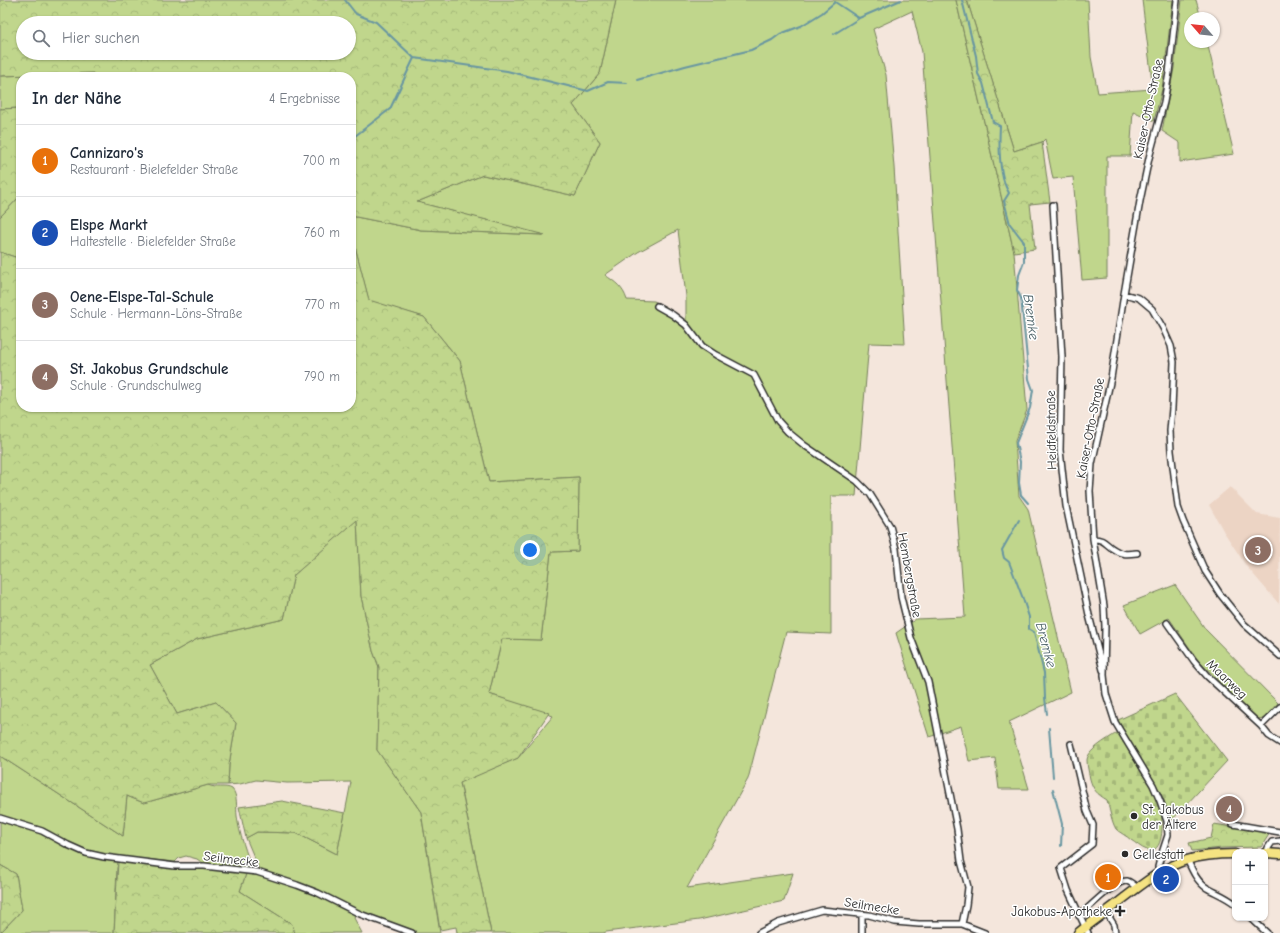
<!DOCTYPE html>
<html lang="de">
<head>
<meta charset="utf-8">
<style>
  body { margin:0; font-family:"Comic Neue",sans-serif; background:#f2f2f3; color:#1f2937 }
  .controls { position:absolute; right:12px; bottom:12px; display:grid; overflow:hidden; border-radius:8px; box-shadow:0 1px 3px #0004 }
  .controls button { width:36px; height:36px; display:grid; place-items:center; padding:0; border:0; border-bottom:1px solid #e0e1e3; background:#fff; color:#1f2937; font:20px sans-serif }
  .compass { position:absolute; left:1184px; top:12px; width:36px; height:36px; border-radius:50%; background:#fff; box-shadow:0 1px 3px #0004; rotate:298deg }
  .you { position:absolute; left:530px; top:550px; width:14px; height:14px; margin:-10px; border:3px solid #fff; border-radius:50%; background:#1a73e8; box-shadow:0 0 0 6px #1a73e833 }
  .badge { display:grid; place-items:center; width:26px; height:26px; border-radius:50%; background:#2b2b2b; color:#fff; font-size:13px; font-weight:700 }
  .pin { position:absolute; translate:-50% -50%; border:2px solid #fff; box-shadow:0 1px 4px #0006 }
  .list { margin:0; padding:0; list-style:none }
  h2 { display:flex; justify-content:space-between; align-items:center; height:52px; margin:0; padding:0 16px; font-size:17px }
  h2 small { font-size:13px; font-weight:400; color:#747a83 }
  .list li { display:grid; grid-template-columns:26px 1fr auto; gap:12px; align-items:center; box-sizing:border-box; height:72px; padding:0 16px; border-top:1px solid #e0e1e3 }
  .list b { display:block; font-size:15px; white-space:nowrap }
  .list p { margin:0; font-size:13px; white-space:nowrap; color:#747a83 }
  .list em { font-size:13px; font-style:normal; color:#747a83 }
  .icon { flex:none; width:22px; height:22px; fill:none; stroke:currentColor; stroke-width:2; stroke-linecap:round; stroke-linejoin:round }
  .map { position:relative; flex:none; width:1280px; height:933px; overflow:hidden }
  .search { position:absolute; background:#fff; box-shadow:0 1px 3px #0004; left:16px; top:16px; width:340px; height:44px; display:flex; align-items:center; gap:10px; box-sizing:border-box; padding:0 14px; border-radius:22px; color:#747a83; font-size:15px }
  .panel { position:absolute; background:#fff; box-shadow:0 1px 3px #0004; left:16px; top:72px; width:340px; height:340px; border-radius:16px }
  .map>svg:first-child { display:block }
  .built { fill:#ecd4c4 }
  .grass { fill:#c0d68c; stroke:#76805c; fill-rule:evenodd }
  .forest { fill:url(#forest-crowns); stroke:#76805c; fill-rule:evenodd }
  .cemetery { fill:url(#cemetery-stones); stroke:#76805c }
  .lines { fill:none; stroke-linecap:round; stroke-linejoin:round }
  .stream { stroke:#6896a1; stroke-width:2 }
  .minor-casing { stroke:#2b2b2b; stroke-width:8 }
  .primary-casing { stroke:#2b2b2b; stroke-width:11 }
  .minor { stroke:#fff; stroke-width:5 }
  .primary { stroke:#f5e382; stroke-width:8 }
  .poi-dot { fill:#2b2b2b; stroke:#fff; stroke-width:1.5 }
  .labels { text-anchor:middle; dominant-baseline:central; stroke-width:3; stroke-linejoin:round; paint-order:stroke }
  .street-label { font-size:13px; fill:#2b2b2b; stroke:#fff }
  .poi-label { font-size:13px; fill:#2b2b2b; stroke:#fff; text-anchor:start }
  .water-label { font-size:14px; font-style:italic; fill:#496066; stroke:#fff }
</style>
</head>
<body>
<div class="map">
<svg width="1280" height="933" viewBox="0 0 1280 933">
  <defs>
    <pattern id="forest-crowns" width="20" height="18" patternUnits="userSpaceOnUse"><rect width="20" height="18" fill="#c0d68c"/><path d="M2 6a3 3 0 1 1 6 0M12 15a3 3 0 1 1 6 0" fill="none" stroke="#a5b879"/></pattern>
    <pattern id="cemetery-stones" width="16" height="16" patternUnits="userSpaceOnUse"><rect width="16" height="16" fill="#c0d68c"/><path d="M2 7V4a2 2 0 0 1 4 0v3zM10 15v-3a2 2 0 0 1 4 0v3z" fill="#a5b879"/></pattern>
  </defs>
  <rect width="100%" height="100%" fill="#f4e6dc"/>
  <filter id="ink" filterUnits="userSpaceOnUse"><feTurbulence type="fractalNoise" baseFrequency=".025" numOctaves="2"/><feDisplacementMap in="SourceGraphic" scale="8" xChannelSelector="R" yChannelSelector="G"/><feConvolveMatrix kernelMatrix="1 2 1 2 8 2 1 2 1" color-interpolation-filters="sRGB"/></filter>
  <g filter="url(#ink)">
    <!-- built -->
    <path class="built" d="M 1230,487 L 1257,514 L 1280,518 L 1279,604 L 1247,567 L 1224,532 L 1209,505 Z"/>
    <!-- grass -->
    <path class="grass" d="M 616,0 L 956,0 L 1014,252 L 1027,410 L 1015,441 L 1019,496 L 1028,509 L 1071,692 L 1009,722 L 1029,789 L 999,789 L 995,758 L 969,761 L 961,726 L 929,737 L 896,633 L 916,619 L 965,617 L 922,52 L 912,11 L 873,29 L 886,75 L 894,167 L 905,344 L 869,343 L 856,496 L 831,496 L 831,634 L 786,632 L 748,779 L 687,888 L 793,873 L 784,901 L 699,920 L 606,932 L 603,933 L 491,933 L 460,782 L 518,758 L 553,716 L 489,694 L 502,639 L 541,640 L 551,552 L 578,551 L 579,477 L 489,482 L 460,361 L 424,317 L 369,301 L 351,231 L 351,216 L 421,230 L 542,235 L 417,202 L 483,175 L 575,196 L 600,142 L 573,105 L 600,73 ZM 678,230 L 686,296 L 686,323 L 668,308 L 654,301 L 627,300 C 623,287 615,282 605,275 L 638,252 Z
      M 967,0 L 1088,0 L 1091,57 L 1098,93 L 1153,89 L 1142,0 L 1173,0 L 1162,89 L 1154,121 L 1133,111 L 1130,156 L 1107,156 L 1107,278 L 1082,280 L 1073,177 L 1053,179 L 1045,139 L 1042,142 L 1014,151 Z
      M 1182,0 L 1196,0 L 1201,18 L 1190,18 L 1190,42 L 1207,42 L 1234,154 L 1180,162 L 1180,143 L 1162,131 L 1174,68 Z
      M 93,73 L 95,77 L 21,77 L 21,108 L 0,109 L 0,76 Z
      M 21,195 L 21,259 L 0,252 L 0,217 Z
      M 357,519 L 361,596 L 373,651 L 379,667 L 377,750 L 421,812 L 440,933 L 417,933 L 355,914 L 354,918 L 362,933 L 295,933 L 292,924 L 240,891 L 247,871 L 257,873 L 259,869 L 246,838 L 257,832 L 296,833 L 337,854 L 351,782 L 287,783 L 256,780 L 240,784 L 228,785 L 229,765 L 236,723 L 216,702 L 177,714 L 150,665 L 197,639 L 284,619 L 294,575 Z
      M 1175,585 L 1206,630 L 1278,703 L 1265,718 L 1257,719 L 1234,697 L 1198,660 L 1169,618 L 1140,634 L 1124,605 Z
      M 0,756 L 123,836 L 127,796 L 144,803 L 208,785 C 216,789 226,785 232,789 C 238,795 236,808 237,816 C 239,834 247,853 252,870 L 204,864 L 197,859 L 186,856 L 179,858 L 175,862 L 120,857 L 117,868 L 114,933 L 0,933 L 22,910 L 16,874 L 0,865 Z"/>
    <!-- forest -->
    <path class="forest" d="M 0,0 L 616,0 L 600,73 L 573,105 L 600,142 L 575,196 L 483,175 L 417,202 L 545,235 L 421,230 L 351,216 L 351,77 L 95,77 L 93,73 L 0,76 ZM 23,23 L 349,23 L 349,53 L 23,53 Z
      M 956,0 L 967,0 L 1014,151 L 1042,142 L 1050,202 L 1030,204 L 1035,249 L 1014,252 Z
      M 21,108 L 21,195 L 0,217 L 0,109 Z
      M 351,231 L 369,300 L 424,317 L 460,361 L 489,482 L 579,477 L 578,551 L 551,552 L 541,640 L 502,639 L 489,694 L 549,713 L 518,758 L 460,783 L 491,933 L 457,933 L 456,927 L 440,930 L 421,812 L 377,750 L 379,667 L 373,651 L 361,596 L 357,520 L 294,575 L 284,619 L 197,639 L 150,665 L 177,714 L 216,702 L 236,723 L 229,765 L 228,785 L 208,785 L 144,803 L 127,796 L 123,836 L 0,756 L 0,252 L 21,259 L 21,407 L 351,407 Z
      M 282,801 L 345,813 L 337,854 L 296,833 L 257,832 L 246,838 L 239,807 Z
      M 1214,824 L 1270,833 L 1261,847 L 1222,848 L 1192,851 L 1189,843 L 1211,838 Z
      M 118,861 L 247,871 L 240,891 L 292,924 L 295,933 L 114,933 Z
      M 0,865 L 16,874 L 22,910 L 0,933 Z"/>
    <!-- cemetery -->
    <path class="cemetery" d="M 1175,694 L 1227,761 L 1171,821 L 1164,800 L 1157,786 L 1120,726 L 1118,720 Z
      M 1118,732 C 1133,758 1155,782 1161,813 C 1163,822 1164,855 1147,850 C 1141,848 1136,843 1131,840 C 1127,836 1120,833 1116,829 C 1112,823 1109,807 1107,800 C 1097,794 1093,790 1090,779 C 1089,773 1087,767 1087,760 C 1088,749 1110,738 1118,732 Z"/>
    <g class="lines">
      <!-- stream -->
      <path class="stream" d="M 345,0 L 356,14 L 376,22 L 414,58 L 507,71 L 588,91 L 608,82 L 627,83
        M 962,0 L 976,56 L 978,74 L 983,83 L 993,122 L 1000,126 C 999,144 999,177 1009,193 L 1004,201 L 1010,224 L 1024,242 L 1024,262 L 1019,275 L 1017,290 L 1021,298 L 1029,379 L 1033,390 L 1030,408 L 1016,443 L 1020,462 L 1019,483 L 1021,495 L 1028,503
        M 834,34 L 858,19
        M 637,80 L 685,66 L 751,50 L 772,40 L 780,34 L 801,26 L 822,13 L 835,2 L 859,18 L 901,0
        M 351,145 L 355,136 L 390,109 L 414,58
        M 1019,520 L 1002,550 L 1004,558 L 1009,562 L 1022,596 L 1029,617 L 1029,629 L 1034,632 L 1044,673 L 1045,698 L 1047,714
        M 1049,728 L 1053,777
        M 1053,789 L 1062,824 L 1061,846"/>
      <!-- minor casing -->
      <g class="minor-casing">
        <path id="minor" d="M 1053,205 L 1062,357 L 1060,450 L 1066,506 L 1089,615 L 1103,670
          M 1124,294 L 1139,298 L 1152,309 L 1163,328 L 1171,346 L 1174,362 L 1172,408 L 1170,431 L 1171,451 L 1178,507 L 1183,521 L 1205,571 L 1220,594 L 1244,624 L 1280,656
          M 657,306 L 673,315 L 686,325 L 702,346 L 716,355 L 754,375 L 778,421 L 788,432 L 804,445 L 857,481 L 870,494 L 890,526 L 896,549 L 901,597 L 911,638 L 928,682 L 957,829 L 961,861 L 968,887 L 966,905 L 962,924
          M 1093,539 C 1106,539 1105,545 1115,550 C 1122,555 1129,554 1137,553
          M 1167,623 L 1194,661 L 1208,677 L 1261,726 L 1269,736 L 1280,743
          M 1261,726 L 1280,707
          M 1071,744 L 1087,811 L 1093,825 L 1092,844 L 1061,868 L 1068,890 L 1088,933
          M 0,818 L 42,831 L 68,845 L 86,853 L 104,857 L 175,866 L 204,866 L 257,872 L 297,885 L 318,893 L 360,914 L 412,933
          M 1233,824 L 1280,832
          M 1267,853 L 1268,848 L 1272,842 L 1280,841
          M 1187,859 C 1192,870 1197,882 1207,888 C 1216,893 1227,897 1235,904
          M 1160,873 L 1158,867 L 1160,859 L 1168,835 L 1167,821 L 1160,801 L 1153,785 L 1115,722 L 1106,694 L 1104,675 L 1105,627 L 1104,606 L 1093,539 L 1090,491 L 1092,464 L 1111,378 L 1124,294 L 1140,201 L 1149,158 L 1164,102 L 1169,73 L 1177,0
          M 1106,912 L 1114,925 L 1115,933
          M 1079,916 C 1089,908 1115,880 1127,881 C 1131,882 1134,885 1137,888
          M 1251,918 L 1267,933
          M 759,933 L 778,923 L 822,910 L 869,915 L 895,922 L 919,924 L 962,924 L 985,933
          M 862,933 L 862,915"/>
      </g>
      <!-- primary casing -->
      <g class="primary-casing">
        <path id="primary" d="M 1265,853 L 1280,854
          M 1078,933 C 1093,921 1109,910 1124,898 C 1143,884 1163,867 1187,860 C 1202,855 1219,854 1235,854"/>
      </g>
      <!-- minor -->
      <use href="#minor" class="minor"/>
      <!-- primary -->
      <use href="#primary" class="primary"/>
    </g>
  </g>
  <!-- markers -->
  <g class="poi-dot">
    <circle cx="1134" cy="816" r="4"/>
    <circle cx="1125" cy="854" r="4"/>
    <path d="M1118 905h4v4h4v4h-4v4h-4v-4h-4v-4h4z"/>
  </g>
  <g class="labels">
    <!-- street labels -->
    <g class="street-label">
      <text transform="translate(1148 109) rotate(-78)">Kaiser-Otto-Straße</text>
      <text transform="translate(1090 428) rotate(-79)">Kaiser-Otto-Straße</text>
      <text transform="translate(1051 430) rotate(-91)">Heidfeldstraße</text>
      <text transform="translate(910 575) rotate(80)">Hembergstraße</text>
      <text transform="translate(1227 679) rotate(44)">Maarweg</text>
      <text transform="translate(231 859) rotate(7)">Seilmecke</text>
      <text transform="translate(872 906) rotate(9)">Seilmecke</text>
    </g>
    <!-- poi labels -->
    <g class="poi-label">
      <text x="1142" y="809">St. Jakobus<tspan x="1142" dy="15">der Ältere</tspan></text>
      <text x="1133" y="854">Gellestatt</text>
      <text x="1112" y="911" text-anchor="end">Jakobus-Apotheke</text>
    </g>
    <!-- water labels -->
    <g class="water-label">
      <text transform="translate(1031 317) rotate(82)">Bremke</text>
      <text transform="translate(1046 645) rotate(75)">Bremke</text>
    </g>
  </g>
</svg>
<div class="controls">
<button>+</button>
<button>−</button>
</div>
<svg class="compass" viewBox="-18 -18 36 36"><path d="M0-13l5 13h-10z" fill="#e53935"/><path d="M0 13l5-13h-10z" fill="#747a83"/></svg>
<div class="you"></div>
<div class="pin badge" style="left:1108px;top:877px;background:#e8710a">1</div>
<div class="pin badge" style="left:1166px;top:879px;background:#1a4fb4">2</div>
<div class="pin badge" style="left:1258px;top:550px;background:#8d6e63">3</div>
<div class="pin badge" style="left:1229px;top:809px;background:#8d6e63">4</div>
<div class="search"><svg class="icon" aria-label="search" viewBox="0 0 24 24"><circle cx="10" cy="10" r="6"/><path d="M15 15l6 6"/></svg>Hier suchen</div>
<section class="panel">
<h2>In der Nähe<small>4 Ergebnisse</small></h2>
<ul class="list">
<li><span class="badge" style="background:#e8710a">1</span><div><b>Cannizaro's</b><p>Restaurant · Bielefelder Straße</p></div><em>700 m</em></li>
<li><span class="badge" style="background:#1a4fb4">2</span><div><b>Elspe Markt</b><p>Haltestelle · Bielefelder Straße</p></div><em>760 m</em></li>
<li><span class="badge" style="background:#8d6e63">3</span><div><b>Oene-Elspe-Tal-Schule</b><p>Schule · Hermann-Löns-Straße</p></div><em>770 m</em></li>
<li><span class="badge" style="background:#8d6e63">4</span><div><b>St. Jakobus Grundschule</b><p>Schule · Grundschulweg</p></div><em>790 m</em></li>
</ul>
</section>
</div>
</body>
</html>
